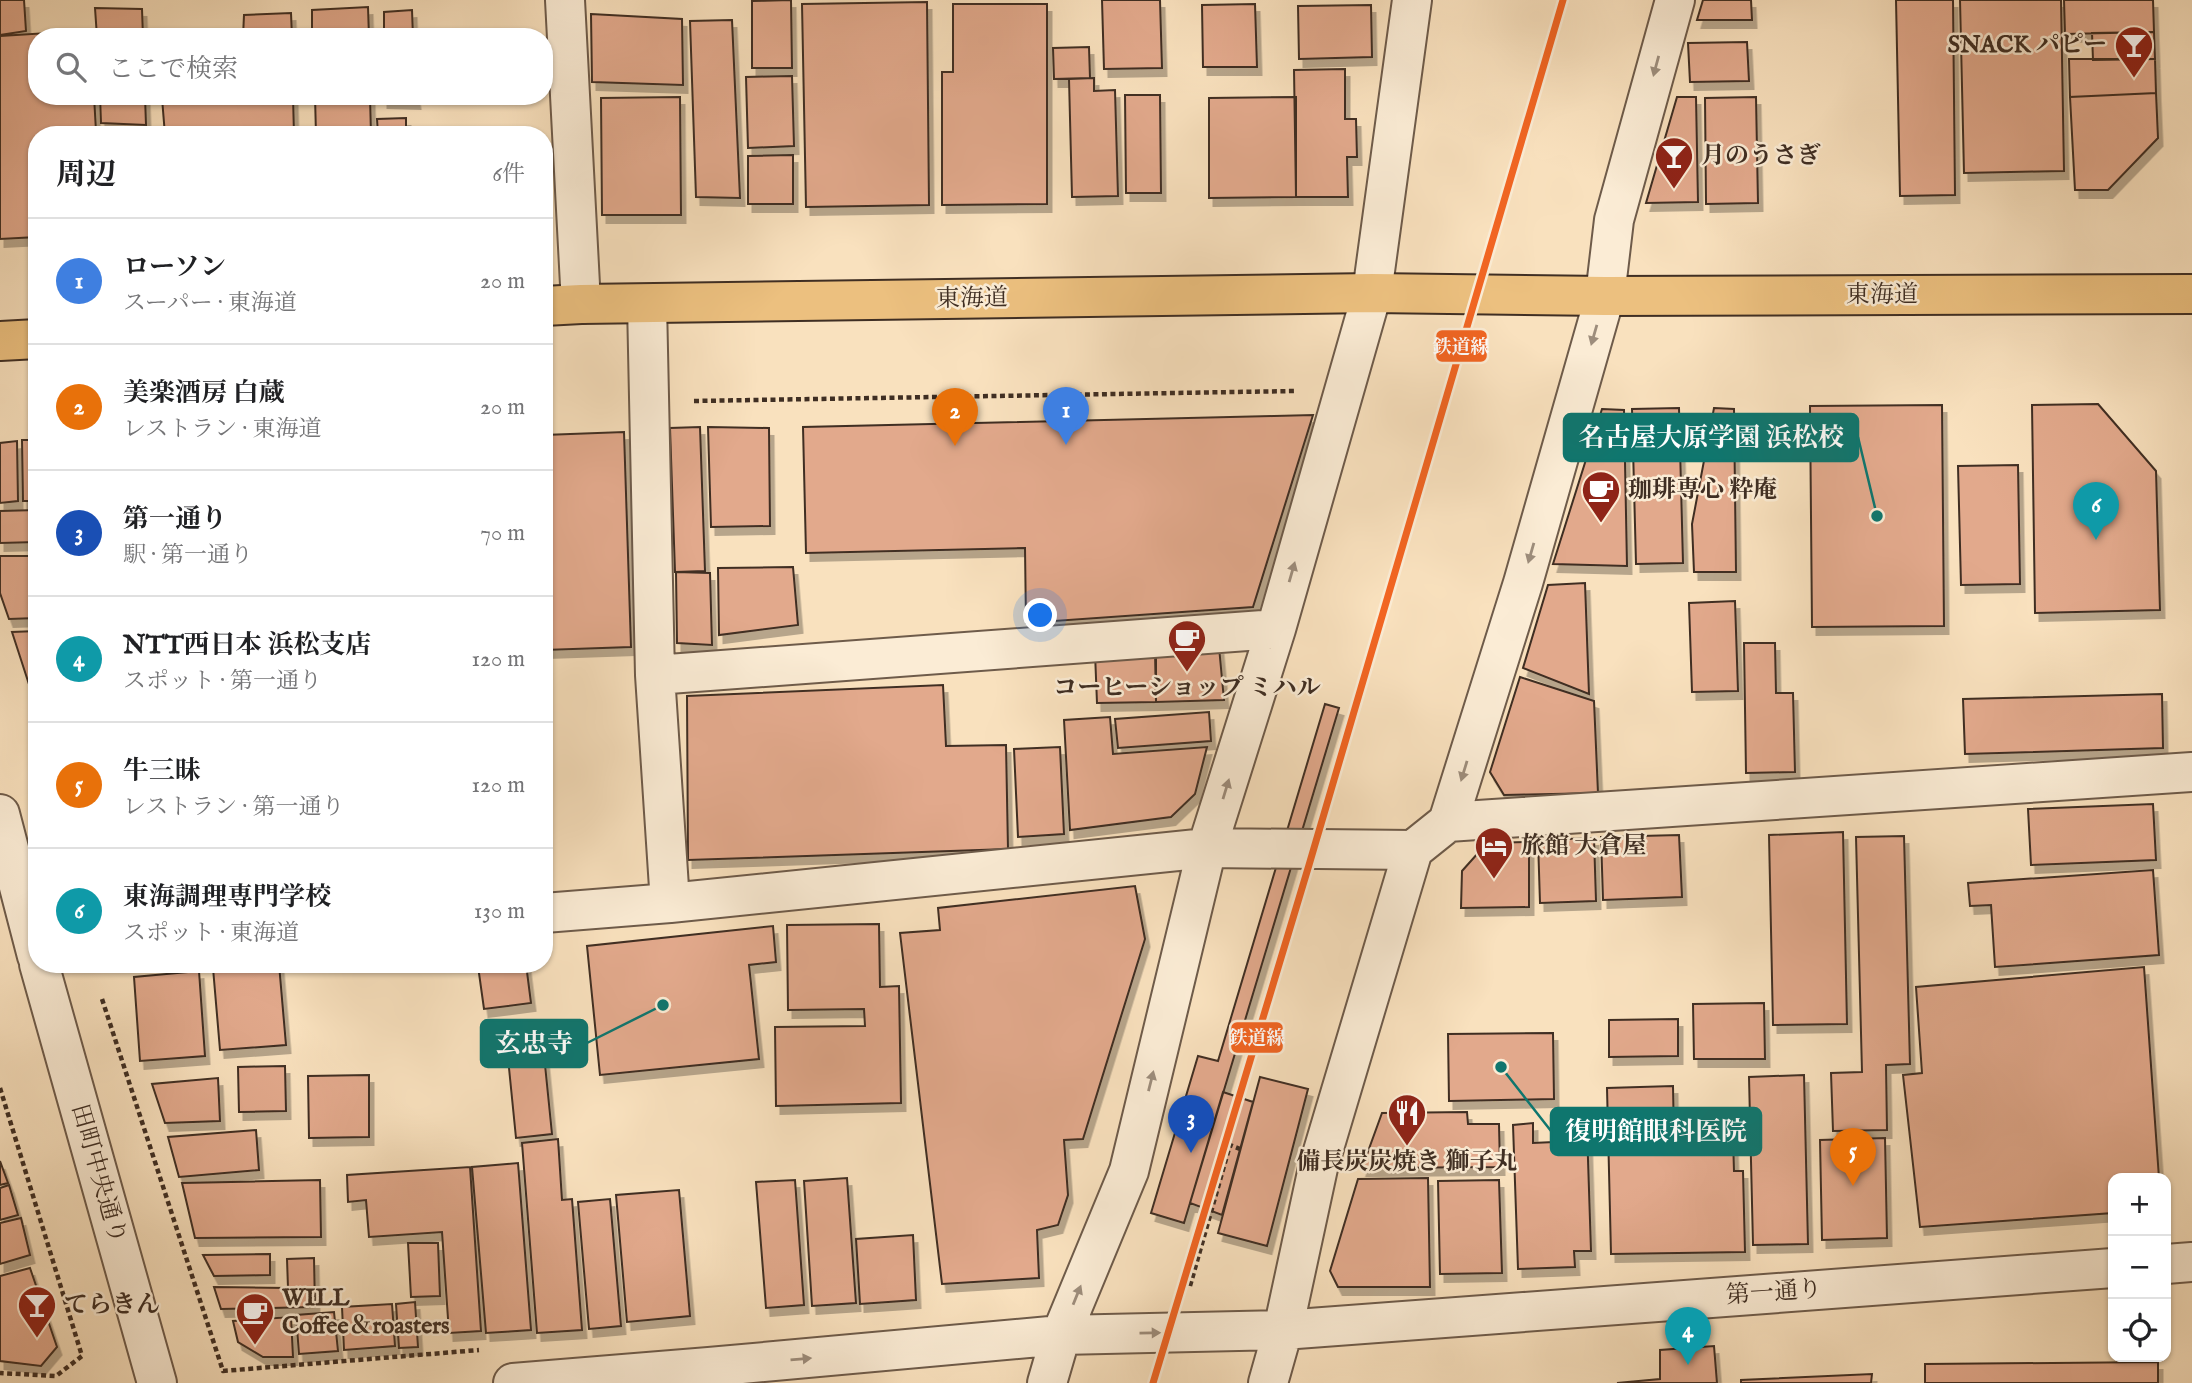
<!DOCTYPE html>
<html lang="ja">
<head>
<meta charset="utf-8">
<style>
  body { margin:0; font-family:"IM FELL English","Noto Serif JP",serif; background:#f2f2f2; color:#202124 }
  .controls { position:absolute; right:21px; bottom:21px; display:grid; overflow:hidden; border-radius:14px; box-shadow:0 2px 5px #0004 }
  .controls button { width:63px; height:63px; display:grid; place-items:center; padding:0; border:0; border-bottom:2px solid #e0e0e0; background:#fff; color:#202124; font:35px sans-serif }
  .you { position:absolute; left:1041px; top:616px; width:24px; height:24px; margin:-18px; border:5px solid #fff; border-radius:50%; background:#1a73e8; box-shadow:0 0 0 10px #1a73e833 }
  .badge { display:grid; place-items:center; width:46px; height:46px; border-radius:50%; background:#b45309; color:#fff; font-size:23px; font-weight:700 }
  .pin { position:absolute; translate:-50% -58px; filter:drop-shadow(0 2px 4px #0008) }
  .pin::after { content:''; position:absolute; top:37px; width:24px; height:21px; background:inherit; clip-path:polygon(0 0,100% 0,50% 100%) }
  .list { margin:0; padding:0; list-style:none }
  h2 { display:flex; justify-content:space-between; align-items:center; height:91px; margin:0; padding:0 28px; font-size:30px }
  h2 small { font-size:23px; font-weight:400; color:#757577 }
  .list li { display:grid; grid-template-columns:46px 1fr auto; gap:21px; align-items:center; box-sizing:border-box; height:126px; padding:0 28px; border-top:2px solid #e0e0e0 }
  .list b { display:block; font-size:26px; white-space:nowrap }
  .list p { margin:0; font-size:23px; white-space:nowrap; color:#757577 }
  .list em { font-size:23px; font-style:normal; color:#757577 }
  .icon { flex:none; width:38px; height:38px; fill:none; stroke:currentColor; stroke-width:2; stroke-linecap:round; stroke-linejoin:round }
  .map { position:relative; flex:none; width:2192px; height:1383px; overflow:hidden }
  .search { position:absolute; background:#fff; box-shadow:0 2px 5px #0004; left:28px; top:28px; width:525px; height:77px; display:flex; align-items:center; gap:18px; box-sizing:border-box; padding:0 24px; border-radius:28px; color:#757577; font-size:26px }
  .panel { position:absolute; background:#fff; box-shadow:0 2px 5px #0004; left:28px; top:126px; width:525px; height:847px; border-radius:28px }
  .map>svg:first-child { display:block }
  .building { fill:#e2a98c; stroke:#3f2e23; stroke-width:2; filter:url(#shadow) }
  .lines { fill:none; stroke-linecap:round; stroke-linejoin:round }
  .minor-casing { stroke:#6e5b4a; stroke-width:42 }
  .highway-casing { stroke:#3f2e23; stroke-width:42 }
  .path { stroke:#3f2e23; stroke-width:4.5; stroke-dasharray:5 3.5; stroke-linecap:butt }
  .minor { stroke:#fbecd5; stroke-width:38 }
  .highway { stroke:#ecc07f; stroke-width:38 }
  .rail-1-casing { stroke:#fbecd5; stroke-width:12 }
  .rail-1 { stroke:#f26522; stroke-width:7 }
  .oneway { fill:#9d8d7c }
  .labels { text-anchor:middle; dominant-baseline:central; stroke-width:5; stroke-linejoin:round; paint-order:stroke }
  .poi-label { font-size:24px; font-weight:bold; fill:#3f2e23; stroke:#fbecd5; text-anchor:start }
  .street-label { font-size:24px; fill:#3f2e23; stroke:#fbecd5 }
  .leader { fill:none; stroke:#0f766e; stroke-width:2.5 }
  .callout-dot { fill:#0f766e; stroke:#fbecd5; stroke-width:2.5 }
  .callout { fill:#0f766e; stroke:#0f766e; stroke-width:2.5 }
  .callout-label { font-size:26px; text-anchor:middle; font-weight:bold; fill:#fff }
  .line-badge { stroke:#fbecd5; stroke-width:2.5 }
  .badge-label { font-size:19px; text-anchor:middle; font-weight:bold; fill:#fff }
</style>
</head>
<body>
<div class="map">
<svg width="2192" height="1383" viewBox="0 0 2192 1383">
  <defs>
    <filter id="shadow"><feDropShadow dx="4.5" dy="8" stdDeviation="0" flood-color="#0004"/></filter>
  </defs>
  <rect width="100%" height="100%" fill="#f9e1be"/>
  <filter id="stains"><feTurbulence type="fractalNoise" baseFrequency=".00286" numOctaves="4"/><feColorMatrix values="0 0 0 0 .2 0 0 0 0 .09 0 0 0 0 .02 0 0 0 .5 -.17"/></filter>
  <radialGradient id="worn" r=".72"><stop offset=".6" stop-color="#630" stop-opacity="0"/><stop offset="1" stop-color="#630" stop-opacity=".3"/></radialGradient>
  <!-- building -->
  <path class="building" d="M 0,0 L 24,0 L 26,31 L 0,35 Z
    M 791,0 L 792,68 L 752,68 L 752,1 Z
    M 1102,0 L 1160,0 L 1162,68 L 1104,69 Z
    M 1703,0 L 1751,0 L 1752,20 L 1697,20 Z
    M 1896,0 L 1953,0 L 1955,195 L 1900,196 Z
    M 1960,0 L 2061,0 L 2064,171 L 1964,173 Z
    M 2064,0 L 2153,0 L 2154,32 L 2065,34 Z
    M 927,2 L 929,205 L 806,207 L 802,4 Z
    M 953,4 L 1047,4 L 1047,204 L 942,205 L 942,72 L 953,72 Z
    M 1255,4 L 1257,67 L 1203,67 L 1202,5 Z
    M 1371,5 L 1372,57 L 1299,59 L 1298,6 Z
    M 368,7 L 369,37 L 312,37 L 312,10 Z
    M 95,8 L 142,9 L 143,37 L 97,37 Z
    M 412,10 L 413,37 L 384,37 L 384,12 Z
    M 291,13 L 292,37 L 243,37 L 244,15 Z
    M 591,14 L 682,19 L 683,85 L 592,82 Z
    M 732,20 L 740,198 L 696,197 L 690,21 Z
    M 2154,32 L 2155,59 L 2093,60 L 2092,33 Z
    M 48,33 L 48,37 L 37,37 L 37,96 L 94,96 L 96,131 L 139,130 L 140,135 L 37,135 L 37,237 L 0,239 L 0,36 Z
    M 1747,42 L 1749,81 L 1690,82 L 1688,43 Z
    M 1089,47 L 1090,78 L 1054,79 L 1053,48 Z
    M 2069,59 L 2155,59 L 2156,93 L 2070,97 Z
    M 1345,69 L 1345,119 L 1356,119 L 1357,157 L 1347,157 L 1348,197 L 1296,197 L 1294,70 Z
    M 792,76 L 794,146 L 748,148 L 746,77 Z
    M 1094,78 L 1094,91 L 1115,90 L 1118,196 L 1072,197 L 1069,79 Z
    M 2156,93 L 2158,138 L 2108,190 L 2075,190 L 2070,97 Z
    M 1125,95 L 1160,95 L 1161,193 L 1126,193 Z
    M 100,96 L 145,96 L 146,125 L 101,123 Z
    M 179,96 L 293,96 L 294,135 L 165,135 L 162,98 Z
    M 315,96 L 370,96 L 371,135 L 316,135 Z
    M 383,96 L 415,96 L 416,101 L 383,100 Z
    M 680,97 L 681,215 L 602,215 L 601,98 Z
    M 1296,97 L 1296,197 L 1209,198 L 1209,98 Z
    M 1677,97 L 1696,97 L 1698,202 L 1646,203 Z
    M 1756,97 L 1758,203 L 1706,204 L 1705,98 Z
    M 406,118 L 406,135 L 378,135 L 377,119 Z
    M 793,155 L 793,204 L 748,204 L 748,156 Z
    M 2098,404 L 2156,471 L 2160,610 L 2035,613 L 2032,405 Z
    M 1942,405 L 1944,626 L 1812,627 L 1810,406 Z
    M 1679,408 L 1683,563 L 1636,564 L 1632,409 Z
    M 1714,408 L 1734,409 L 1736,572 L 1694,572 L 1692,524 Z
    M 1602,409 L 1624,410 L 1627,566 L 1553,564 Z
    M 1313,415 L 1253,607 L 1026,623 L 1025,548 L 806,553 L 803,427 Z
    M 700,427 L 705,571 L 675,572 L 670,428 Z
    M 708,427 L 769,428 L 770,526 L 711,527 Z
    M 624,432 L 631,647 L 544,650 L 544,435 Z
    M 22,440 L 37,440 L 37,501 L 23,501 Z
    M 17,441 L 18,501 L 0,503 L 0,443 Z
    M 2018,465 L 2020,584 L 1961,585 L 1958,466 Z
    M 37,510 L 37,542 L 0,543 L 0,511 Z
    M 0,556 L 37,556 L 37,618 L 9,619 L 0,593 Z
    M 793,567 L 798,625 L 719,635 L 718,568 Z
    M 676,572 L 710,573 L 712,645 L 677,643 Z
    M 1585,583 L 1589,694 L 1523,668 L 1548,585 Z
    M 1735,601 L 1738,691 L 1692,692 L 1689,603 Z
    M 37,631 L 37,709 L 12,632 Z
    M 1744,643 L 1775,643 L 1776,693 L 1793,693 L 1795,772 L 1746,773 Z
    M 1219,647 L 1224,700 L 1156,702 L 1156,650 Z
    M 1155,651 L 1156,702 L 1097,703 L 1095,653 Z
    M 1520,677 L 1594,701 L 1598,793 L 1504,795 L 1490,772 Z
    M 943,685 L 946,746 L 1006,745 L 1008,849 L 688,860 L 687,696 Z
    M 2162,694 L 2163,748 L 1965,754 L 1963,699 Z
    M 1325,704 L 1339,708 L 1184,1223 L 1151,1213 L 1198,1056 L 1218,1061 Z
    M 1209,712 L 1211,741 L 1118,748 L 1115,719 Z
    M 1110,717 L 1113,754 L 1207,747 L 1195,794 L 1171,817 L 1070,830 L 1064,720 Z
    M 1060,747 L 1064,834 L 1018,837 L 1014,749 Z
    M 2153,804 L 2156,860 L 2031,865 L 2028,809 Z
    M 1843,832 L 1847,1024 L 1773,1025 L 1769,835 Z
    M 1679,835 L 1682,897 L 1603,900 L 1601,837 Z
    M 1904,836 L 1910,1064 L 1886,1065 L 1887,1130 L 1833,1131 L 1831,1073 L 1862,1072 L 1856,837 Z
    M 1594,838 L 1596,901 L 1540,903 L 1538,840 Z
    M 1529,842 L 1529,907 L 1461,908 L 1462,871 L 1487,843 Z
    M 2153,870 L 2159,955 L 1995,967 L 1991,905 L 1970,906 L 1968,883 Z
    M 1135,886 L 1145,939 L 1083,1139 L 1064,1140 L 1068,1195 L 1058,1225 L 1037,1230 L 1039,1278 L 942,1284 L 900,933 L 940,930 L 938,908 Z
    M 879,924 L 880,987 L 899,986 L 901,1103 L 776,1106 L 775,1027 L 865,1026 L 864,1009 L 788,1010 L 787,925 Z
    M 773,926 L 776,962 L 749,965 L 759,1059 L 600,1075 L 587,946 Z
    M 252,964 L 279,964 L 286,1045 L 220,1050 L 213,968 Z
    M 493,964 L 526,964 L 531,1003 L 484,1009 L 478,966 Z
    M 2144,967 L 2159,1178 L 2113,1178 L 2113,1213 L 1920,1227 L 1903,1075 L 1922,1073 L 1916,987 Z
    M 199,971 L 205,1056 L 140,1061 L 134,977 Z
    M 1764,1003 L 1765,1059 L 1694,1059 L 1693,1004 Z
    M 1678,1019 L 1678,1056 L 1609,1057 L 1609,1020 Z
    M 1553,1033 L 1554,1099 L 1449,1101 L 1448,1034 Z
    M 543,1045 L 552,1134 L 516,1138 L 507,1048 Z
    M 285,1066 L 286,1111 L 239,1112 L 238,1067 Z
    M 369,1075 L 369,1137 L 309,1138 L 308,1076 Z
    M 1804,1075 L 1808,1244 L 1753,1245 L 1749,1077 Z
    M 1260,1077 L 1308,1089 L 1267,1246 L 1218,1233 Z
    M 218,1078 L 220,1121 L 165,1123 L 152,1084 Z
    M 1673,1086 L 1674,1138 L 1733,1137 L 1734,1171 L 1743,1171 L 1745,1252 L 1611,1254 L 1607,1088 Z
    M 1223,1092 L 1253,1102 L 1222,1215 L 1190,1203 Z
    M 1467,1112 L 1468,1124 L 1499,1124 L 1500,1167 L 1362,1168 L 1382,1113 Z
    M 1533,1123 L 1533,1143 L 1554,1142 L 1554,1131 L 1587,1129 L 1591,1251 L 1574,1251 L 1575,1267 L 1518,1269 L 1513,1125 Z
    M 256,1130 L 259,1170 L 179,1177 L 168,1137 Z
    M 1885,1138 L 1887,1238 L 1822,1240 L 1820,1140 Z
    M 558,1139 L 562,1200 L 572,1199 L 582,1330 L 537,1333 L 522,1143 Z
    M 0,1161 L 8,1183 L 0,1185 Z
    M 518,1163 L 531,1330 L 486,1333 L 472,1167 Z
    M 470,1167 L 481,1331 L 449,1333 L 442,1232 L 369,1237 L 366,1200 L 348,1202 L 347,1175 Z
    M 847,1178 L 856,1303 L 812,1306 L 804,1181 Z
    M 1428,1178 L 1430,1287 L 1338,1287 L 1330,1271 L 1358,1179 Z
    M 320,1180 L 321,1237 L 195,1238 L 182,1183 Z
    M 795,1180 L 804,1305 L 766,1308 L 756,1182 Z
    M 1499,1180 L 1502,1273 L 1440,1274 L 1438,1181 Z
    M 9,1185 L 18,1215 L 0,1220 L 0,1188 Z
    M 679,1190 L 690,1316 L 627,1322 L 616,1195 Z
    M 610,1199 L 621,1326 L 589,1329 L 578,1202 Z
    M 21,1218 L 30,1255 L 0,1264 L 0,1223 Z
    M 913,1235 L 916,1300 L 860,1304 L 856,1239 Z
    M 408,1243 L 438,1243 L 440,1296 L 411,1297 Z
    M 270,1254 L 270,1275 L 214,1276 L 203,1255 Z
    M 314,1258 L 315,1307 L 221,1309 L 214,1287 L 288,1288 L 287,1259 Z
    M 30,1268 L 57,1347 L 41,1366 L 0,1361 L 0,1276 Z
    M 415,1302 L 418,1347 L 399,1348 L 396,1304 Z
    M 392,1304 L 395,1346 L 344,1350 L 342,1307 Z
    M 334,1312 L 338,1351 L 299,1354 L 296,1315 Z
    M 291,1317 L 293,1357 L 263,1357 L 238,1342 L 233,1321 Z
    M 1714,1346 L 1717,1383 L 1617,1383 L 1660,1379 L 1660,1350 Z
    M 2158,1362 L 2158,1383 L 1925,1383 L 1925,1364 Z
    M 1872,1374 L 1871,1383 L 1741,1383 L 1741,1380 Z"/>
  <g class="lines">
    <!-- minor casing -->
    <g class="minor-casing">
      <path id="minor" d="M 565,0 L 581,304
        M 647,304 L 655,675 L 670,903
        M 655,675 L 1276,629
        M 0,814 L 37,956
        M 1448,822 L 2192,772
        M 544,913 L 670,903 L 1207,848 L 1413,850
        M 39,964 L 157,1383
        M 2166,1264 L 2192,1262
        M 513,1383 L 709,1367 L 1061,1335 L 1283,1330 L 2113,1268
        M 1047,1383 L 1061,1335 L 1129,1171 L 1207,848 L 1276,629 L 1372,293 L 1412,0
        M 1268,1383 L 1283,1330 L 1318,1168 L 1413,850 L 1448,822 L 1523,583 L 1605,296 L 1614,220 L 1675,0"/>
    </g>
    <!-- highway casing -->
    <g class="highway-casing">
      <path id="highway" d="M 544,306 L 581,304 L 1372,293 L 1605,296 L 2192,294
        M 0,341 L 37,339"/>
    </g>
    <!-- path -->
    <path class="path" d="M 694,401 L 1295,391
      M 102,999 L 223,1371 L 479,1350
      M 0,1088 L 82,1356 L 56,1376 L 0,1373
      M 1190,1286 L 1230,1145 L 1240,1149"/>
    <!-- minor -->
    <use href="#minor" class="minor"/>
    <!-- highway -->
    <use href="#highway" class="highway"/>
    <!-- rail-1 casing -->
    <g class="rail-1-casing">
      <path id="rail-1" d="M 1153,1383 L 1309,865 L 1563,0"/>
    </g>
    <!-- rail-1 -->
    <use href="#rail-1" class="rail-1"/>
  </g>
  <!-- one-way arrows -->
  <defs><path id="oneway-solid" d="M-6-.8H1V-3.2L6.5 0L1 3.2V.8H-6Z" transform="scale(1.75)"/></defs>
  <g class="oneway">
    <use href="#oneway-solid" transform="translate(1656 66) rotate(105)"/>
    <use href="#oneway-solid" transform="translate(1594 335) rotate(106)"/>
    <use href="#oneway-solid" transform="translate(1531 553) rotate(106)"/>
    <use href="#oneway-solid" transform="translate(1292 572) rotate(-74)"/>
    <use href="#oneway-solid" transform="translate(1464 771) rotate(107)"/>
    <use href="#oneway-solid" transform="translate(1226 789) rotate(-73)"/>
    <use href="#oneway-solid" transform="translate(1151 1081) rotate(-76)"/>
    <use href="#oneway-solid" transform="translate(1077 1295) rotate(-68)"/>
    <use href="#oneway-solid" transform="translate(1150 1333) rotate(-1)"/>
    <use href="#oneway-solid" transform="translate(801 1359) rotate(-5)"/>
  </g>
  <!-- icons -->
  <defs>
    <g id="bar-pin" transform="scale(2.0125)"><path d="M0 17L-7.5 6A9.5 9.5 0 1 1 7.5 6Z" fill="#8f2418" stroke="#fbecd5"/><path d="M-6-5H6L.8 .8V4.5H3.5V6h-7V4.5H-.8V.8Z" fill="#fff"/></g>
    <g id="cafe-pin" transform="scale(2.0125)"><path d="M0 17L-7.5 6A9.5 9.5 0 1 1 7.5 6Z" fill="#8f2418" stroke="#fbecd5"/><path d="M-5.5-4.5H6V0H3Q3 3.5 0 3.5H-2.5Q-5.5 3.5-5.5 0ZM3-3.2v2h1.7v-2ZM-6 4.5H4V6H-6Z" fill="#fff"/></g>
    <g id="hotel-pin" transform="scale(2.0125)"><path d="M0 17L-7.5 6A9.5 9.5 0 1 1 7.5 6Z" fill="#8f2418" stroke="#fbecd5"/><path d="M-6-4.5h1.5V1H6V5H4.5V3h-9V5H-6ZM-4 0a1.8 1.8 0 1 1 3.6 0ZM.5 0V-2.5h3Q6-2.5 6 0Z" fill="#fff"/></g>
    <g id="restaurant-pin" transform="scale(2.0125)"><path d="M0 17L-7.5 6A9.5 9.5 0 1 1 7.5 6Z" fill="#8f2418" stroke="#fbecd5"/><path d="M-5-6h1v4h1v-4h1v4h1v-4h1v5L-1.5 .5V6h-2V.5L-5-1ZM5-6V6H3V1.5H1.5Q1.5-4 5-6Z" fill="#fff"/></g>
  </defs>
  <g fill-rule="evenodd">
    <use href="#bar-pin" x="2134" y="45"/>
    <use href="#bar-pin" x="1674" y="156"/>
    <use href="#cafe-pin" x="1601" y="490"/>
    <use href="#cafe-pin" x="1187" y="639"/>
    <use href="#hotel-pin" x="1494" y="846"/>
    <use href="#restaurant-pin" x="1407" y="1113"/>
    <use href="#bar-pin" x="37" y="1305"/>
    <use href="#cafe-pin" x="255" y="1312"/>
  </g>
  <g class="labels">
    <!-- poi labels -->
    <g class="poi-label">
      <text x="2107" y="45" text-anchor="end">SNACK パピー</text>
      <text x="1701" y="156">月のうさぎ</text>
      <text x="1628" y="490">珈琲専心 粋庵</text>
      <text x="1187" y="688" text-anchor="middle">コーヒーショップ ミハル</text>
      <text x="1521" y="846">旅館 大倉屋</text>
      <text x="1407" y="1162" text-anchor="middle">備長炭炭焼き 獅子丸</text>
      <text x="282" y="1298">WILL<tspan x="282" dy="28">Coffee＆roasters</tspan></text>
      <text x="64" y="1305">てらきん</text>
    </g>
    <!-- street labels -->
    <g class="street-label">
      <text x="1882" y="295">東海道</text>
      <text transform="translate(972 299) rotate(-1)">東海道</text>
      <text transform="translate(98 1174) rotate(74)">田町中央通り</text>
      <text transform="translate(1774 1293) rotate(-4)">第一通り</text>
    </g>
  </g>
  <!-- callouts -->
  <path class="leader" d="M1877 516L1858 437M663 1005L587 1043M1501 1067L1551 1131"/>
  <g class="callout-dot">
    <circle cx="1877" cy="516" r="7"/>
    <circle cx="663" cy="1005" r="7"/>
    <circle cx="1501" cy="1067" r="7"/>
  </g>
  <g class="callout">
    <rect x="1564" y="414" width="294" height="47" rx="7"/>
    <rect x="481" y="1020" width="106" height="47" rx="7"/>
    <rect x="1551" y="1108" width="210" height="47" rx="7"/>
  </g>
  <g class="callout-label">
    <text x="1711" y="446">名古屋大原学園 浜松校</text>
    <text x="534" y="1052">玄忠寺</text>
    <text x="1656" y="1140">復明館眼科医院</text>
  </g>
  <g class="line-badge">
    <rect x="1435" y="329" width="53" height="34" rx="7" fill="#f26522"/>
    <rect x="1230" y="1021" width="54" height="33" rx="7" fill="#f26522"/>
  </g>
  <g class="badge-label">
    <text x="1461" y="353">鉄道線</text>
    <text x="1257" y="1044">鉄道線</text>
  </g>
  <rect width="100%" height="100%" filter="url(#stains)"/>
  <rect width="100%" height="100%" fill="url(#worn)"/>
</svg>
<div class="controls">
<button>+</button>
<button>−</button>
<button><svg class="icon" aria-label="locate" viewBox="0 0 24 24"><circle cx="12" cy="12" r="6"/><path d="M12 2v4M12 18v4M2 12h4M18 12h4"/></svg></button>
</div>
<div class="you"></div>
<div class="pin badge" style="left:1066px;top:445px;background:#3f7fe0">1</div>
<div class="pin badge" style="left:955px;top:446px;background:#e8710a">2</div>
<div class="pin badge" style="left:1191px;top:1153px;background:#1a4fb4">3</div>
<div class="pin badge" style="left:1688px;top:1365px;background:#0f9aa8">4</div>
<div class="pin badge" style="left:1853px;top:1186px;background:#e8710a">5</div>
<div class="pin badge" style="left:2096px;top:540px;background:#0f9aa8">6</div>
<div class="search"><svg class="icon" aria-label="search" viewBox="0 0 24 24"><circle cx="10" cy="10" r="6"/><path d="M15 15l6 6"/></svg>ここで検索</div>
<section class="panel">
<h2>周辺<small>6件</small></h2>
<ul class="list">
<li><span class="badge" style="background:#3f7fe0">1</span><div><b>ローソン</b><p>スーパー · 東海道</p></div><em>20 m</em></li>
<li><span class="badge" style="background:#e8710a">2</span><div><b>美楽酒房 白蔵</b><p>レストラン · 東海道</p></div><em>20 m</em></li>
<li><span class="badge" style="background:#1a4fb4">3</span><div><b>第一通り</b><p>駅 · 第一通り</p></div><em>70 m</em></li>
<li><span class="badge" style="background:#0f9aa8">4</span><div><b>NTT西日本 浜松支店</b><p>スポット · 第一通り</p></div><em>120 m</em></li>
<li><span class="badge" style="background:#e8710a">5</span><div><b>牛三昧</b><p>レストラン · 第一通り</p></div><em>120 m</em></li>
<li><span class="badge" style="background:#0f9aa8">6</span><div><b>東海調理専門学校</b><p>スポット · 東海道</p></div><em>130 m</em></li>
</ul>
</section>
</div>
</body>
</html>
